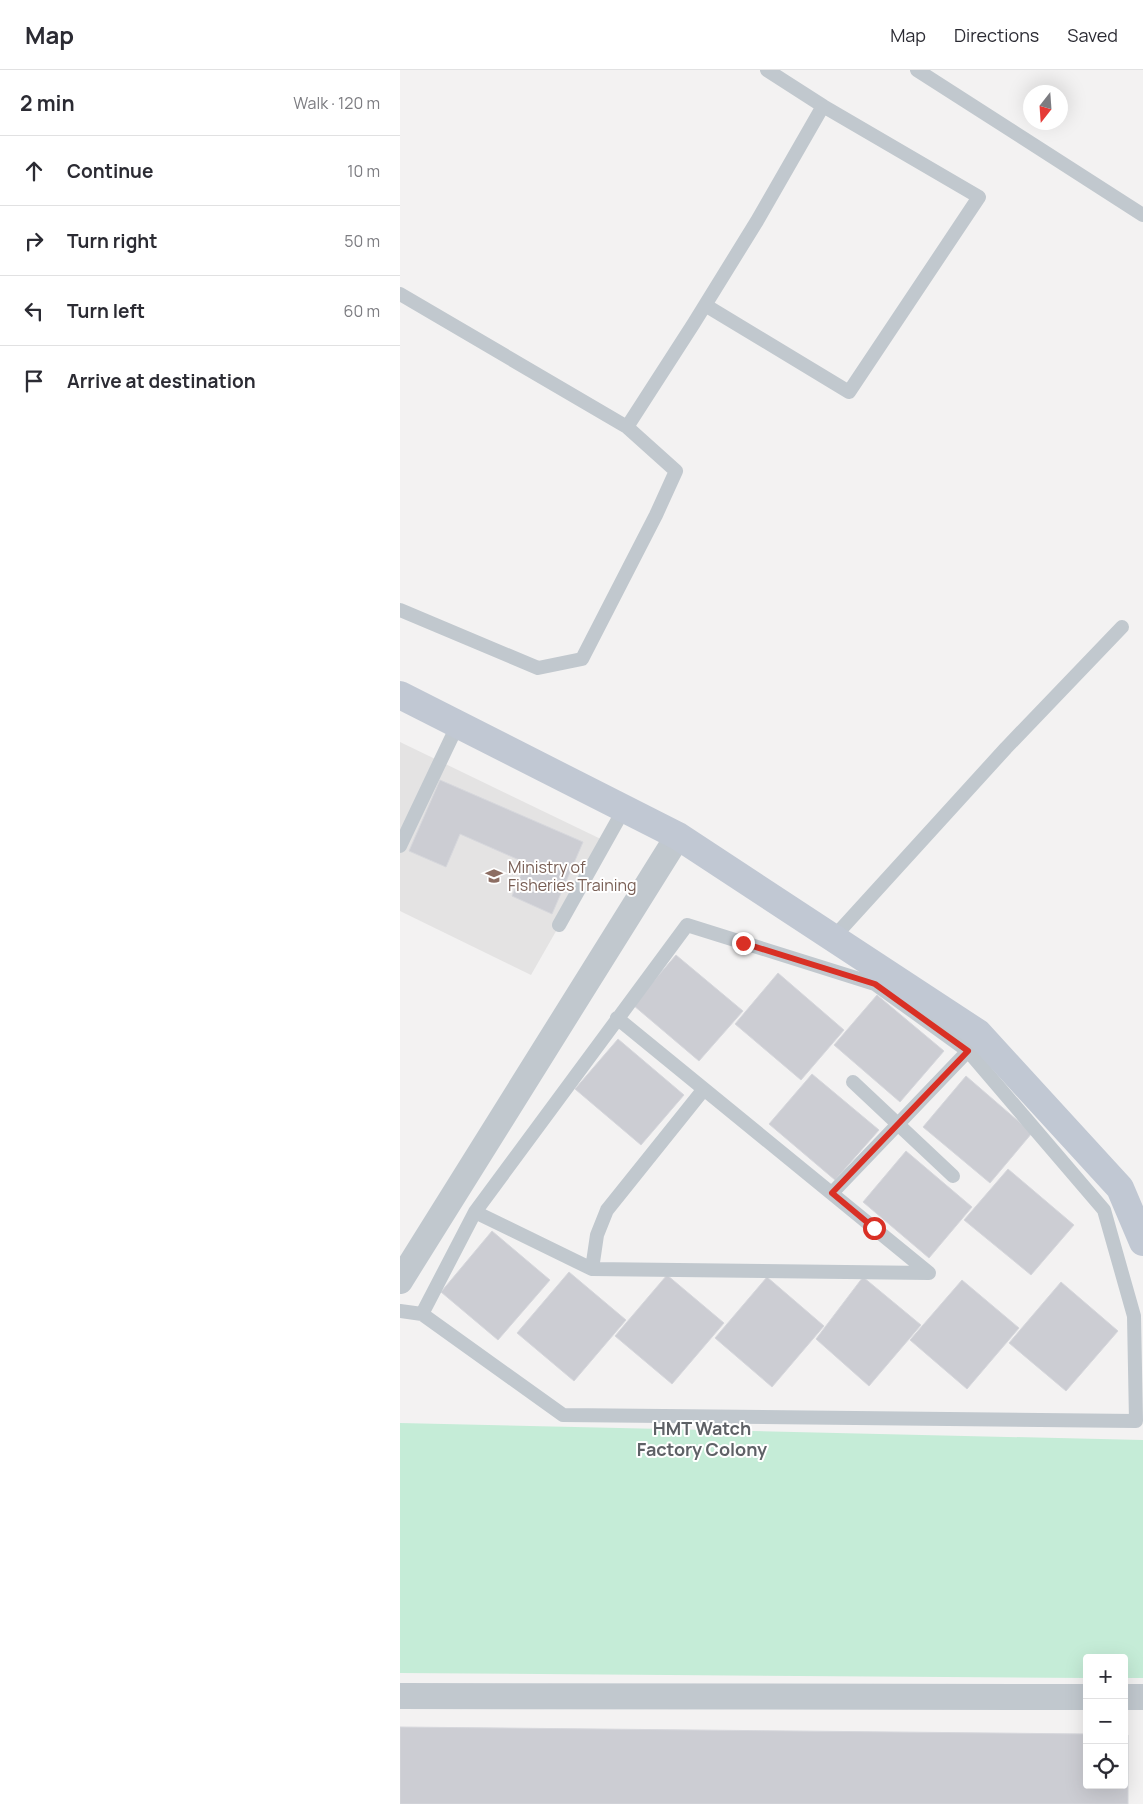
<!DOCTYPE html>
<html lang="en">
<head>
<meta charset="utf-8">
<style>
  body { margin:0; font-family:Manrope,sans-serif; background:#f7f7f7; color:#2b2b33 }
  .controls { position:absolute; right:15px; bottom:15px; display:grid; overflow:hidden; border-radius:5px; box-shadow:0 5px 20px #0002 }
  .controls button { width:45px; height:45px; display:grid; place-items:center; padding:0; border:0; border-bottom:1px solid #e1e1e2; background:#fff; color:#2b2b33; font:25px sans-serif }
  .compass { position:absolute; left:623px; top:15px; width:45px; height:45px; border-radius:50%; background:#fff; box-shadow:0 5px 20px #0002; rotate:197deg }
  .stop { position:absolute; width:15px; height:15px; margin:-11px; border:4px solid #d93025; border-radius:50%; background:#fff }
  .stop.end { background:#d93025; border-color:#fff; box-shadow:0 1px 5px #0008 }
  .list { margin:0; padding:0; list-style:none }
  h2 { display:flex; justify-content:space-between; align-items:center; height:65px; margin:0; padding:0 20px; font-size:21px }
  h2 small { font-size:16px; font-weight:400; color:#7c7c81 }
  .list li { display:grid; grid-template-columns:32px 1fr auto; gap:15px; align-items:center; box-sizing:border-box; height:70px; padding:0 20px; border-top:1px solid #e1e1e2 }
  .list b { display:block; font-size:19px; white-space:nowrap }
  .list em { font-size:16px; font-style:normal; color:#7c7c81 }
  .icon { flex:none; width:28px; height:28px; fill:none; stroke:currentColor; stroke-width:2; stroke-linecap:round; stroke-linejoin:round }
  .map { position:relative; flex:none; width:743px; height:1734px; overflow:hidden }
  header { display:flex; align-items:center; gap:30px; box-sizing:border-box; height:70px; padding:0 25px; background:#fff; border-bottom:1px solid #e1e1e2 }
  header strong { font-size:24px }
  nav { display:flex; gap:28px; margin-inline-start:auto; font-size:18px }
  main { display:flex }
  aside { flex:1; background:#fff }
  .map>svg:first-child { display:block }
  .education { fill:#e4e3e3 }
  .green { fill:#c5ecd7 }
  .building { fill:#cccdd3; stroke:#d6d7dc }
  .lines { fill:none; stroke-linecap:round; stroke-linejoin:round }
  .lane { stroke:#c1c8ce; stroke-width:14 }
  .street { stroke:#c1c8ce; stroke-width:26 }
  .secondary { stroke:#c1c8d3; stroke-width:28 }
  .route { stroke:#d93025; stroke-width:6 }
  .labels { text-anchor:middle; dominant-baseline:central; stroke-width:4; stroke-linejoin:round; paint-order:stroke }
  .education-label { font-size:16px; fill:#785e54; stroke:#fff; text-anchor:start }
  .neighbourhood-label { font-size:18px; font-weight:bold; fill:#5e6166; stroke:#fff }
</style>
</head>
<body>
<header>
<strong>Map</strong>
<nav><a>Map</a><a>Directions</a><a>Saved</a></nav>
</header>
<main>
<aside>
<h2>2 min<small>Walk · 120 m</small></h2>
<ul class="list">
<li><svg class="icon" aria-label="ahead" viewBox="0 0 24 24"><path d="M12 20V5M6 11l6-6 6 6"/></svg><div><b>Continue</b></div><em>10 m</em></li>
<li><svg class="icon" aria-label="right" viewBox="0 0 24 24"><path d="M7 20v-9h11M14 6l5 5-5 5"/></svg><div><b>Turn right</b></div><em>50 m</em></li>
<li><svg class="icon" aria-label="left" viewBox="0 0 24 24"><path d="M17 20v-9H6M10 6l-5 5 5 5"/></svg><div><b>Turn left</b></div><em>60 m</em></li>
<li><svg class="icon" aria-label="arrive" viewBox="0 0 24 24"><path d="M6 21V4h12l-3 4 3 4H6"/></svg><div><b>Arrive at destination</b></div></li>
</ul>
</aside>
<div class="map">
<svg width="743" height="1734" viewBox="0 0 743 1734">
  <rect width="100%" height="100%" fill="#f3f2f2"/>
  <!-- education -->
  <path class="education" d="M 0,672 L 207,772 L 131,905 L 0,841 Z"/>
  <!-- green -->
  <path class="green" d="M 0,1353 L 743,1370 L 743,1608 L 724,1608 L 724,1588 L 687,1588 L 687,1608 L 0,1603 Z"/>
  <!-- building -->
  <path class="building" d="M 40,710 L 183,772 L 152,844 L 112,826 L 126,793 L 60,764 L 46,797 L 9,781 Z
    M 276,885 L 343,941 L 299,991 L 233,935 Z
    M 378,903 L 444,960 L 401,1010 L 335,954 Z
    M 477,925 L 544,981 L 500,1032 L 434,975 Z
    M 218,969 L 284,1025 L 241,1075 L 175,1019 Z
    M 412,1004 L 479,1060 L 435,1110 L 369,1054 Z
    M 566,1006 L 632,1063 L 590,1113 L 523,1057 Z
    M 506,1081 L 572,1137 L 529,1188 L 463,1132 Z
    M 608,1099 L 674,1155 L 631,1205 L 564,1150 Z
    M 92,1161 L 150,1210 L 98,1270 L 41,1222 Z
    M 169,1202 L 226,1250 L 174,1311 L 117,1263 Z
    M 267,1205 L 324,1253 L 272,1314 L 215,1266 Z
    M 367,1207 L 424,1256 L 372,1317 L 315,1268 Z
    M 463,1207 L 521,1255 L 469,1316 L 416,1269 Z
    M 562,1210 L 619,1258 L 567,1319 L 510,1270 Z
    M 661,1212 L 718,1261 L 666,1321 L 609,1273 Z
    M 0,1657 L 687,1664 L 687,1715 L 724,1715 L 724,1665 L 728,1665 L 728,1734 L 0,1734 Z"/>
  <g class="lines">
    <!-- lane -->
    <path class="lane" d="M 517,0 L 743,145
      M 0,224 L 227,357 L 276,401 L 256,445 L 182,589 L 138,598 L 0,540
      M 305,235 L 449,322 L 579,127 L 423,36
      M 227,357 L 294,253 L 357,151 L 423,36 L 367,0
      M 0,776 L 58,654
      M 159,855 L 224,739
      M 433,868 L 606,678 L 722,557
      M 453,1012 L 553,1106
      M 432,1123 L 568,981
      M 75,1142 L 192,1199 L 529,1203 L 217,948
      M 192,1199 L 197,1165 L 207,1140 L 304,1019
      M 0,1241 L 22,1244 L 163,1345 L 736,1351 L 734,1246 L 704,1140 L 568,981 L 475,914 L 287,855 L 75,1142 L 22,1244"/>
    <!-- street -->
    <path class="street" d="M 0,1211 L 278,766
      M 0,1626 L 687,1627
      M 724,1627 L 743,1627"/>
    <!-- secondary -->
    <path class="secondary" d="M 0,625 L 278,766 L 578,963 L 720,1118 L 743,1172"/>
  </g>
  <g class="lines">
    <!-- route -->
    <path class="route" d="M 343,873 L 475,914 L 568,981 L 432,1123 L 474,1158"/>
  </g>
  <!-- icons -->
  <defs>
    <g id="university-bare" transform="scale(1.35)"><path d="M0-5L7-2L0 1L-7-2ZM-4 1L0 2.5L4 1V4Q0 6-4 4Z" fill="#8d6e63" stroke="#fff" stroke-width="2.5" paint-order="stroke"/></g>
  </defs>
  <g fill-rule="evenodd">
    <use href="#university-bare" x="94" y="806"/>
  </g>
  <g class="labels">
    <!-- education labels -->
    <g class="education-label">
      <text x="108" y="797">Ministry of<tspan x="108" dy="18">Fisheries Training</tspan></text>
    </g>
    <!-- neighbourhood labels -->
    <g class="neighbourhood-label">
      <text x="302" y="1358">HMT Watch<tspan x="302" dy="21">Factory Colony</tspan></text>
    </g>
  </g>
</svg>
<div class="controls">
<button>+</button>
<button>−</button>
<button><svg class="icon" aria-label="locate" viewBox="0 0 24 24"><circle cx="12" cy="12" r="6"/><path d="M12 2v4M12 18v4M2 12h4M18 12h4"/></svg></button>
</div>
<svg class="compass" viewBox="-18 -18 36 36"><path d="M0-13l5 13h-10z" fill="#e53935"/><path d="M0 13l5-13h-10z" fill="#7c7c81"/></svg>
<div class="stop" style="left:474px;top:1158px"></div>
<div class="stop end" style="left:343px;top:873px"></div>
</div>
</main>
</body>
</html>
